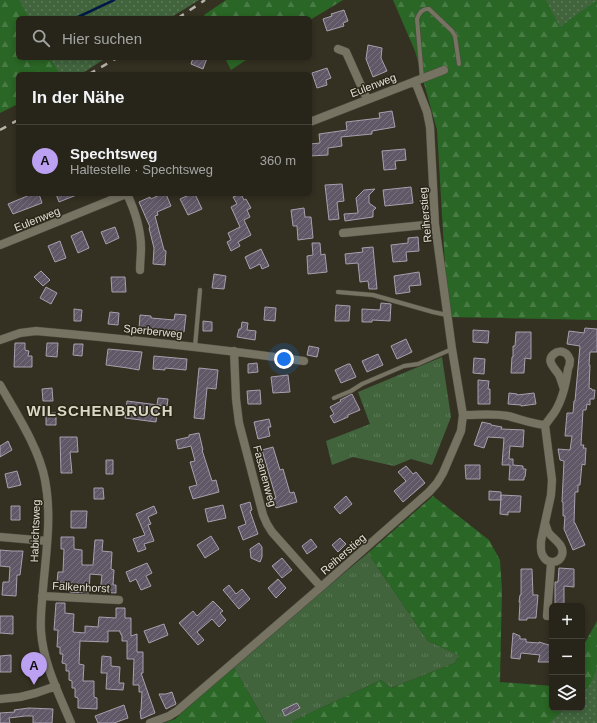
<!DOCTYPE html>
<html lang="de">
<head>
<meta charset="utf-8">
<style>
  body { margin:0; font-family:Helvetica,sans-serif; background:#333127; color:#f1f3f6 }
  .controls { position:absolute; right:12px; bottom:12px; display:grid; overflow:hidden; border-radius:6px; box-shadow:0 2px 6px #0003 }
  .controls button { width:36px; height:36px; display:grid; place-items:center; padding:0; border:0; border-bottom:1px solid #434239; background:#27251a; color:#f1f3f6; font:20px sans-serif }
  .you { position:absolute; left:284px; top:359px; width:14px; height:14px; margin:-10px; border:3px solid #fff; border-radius:50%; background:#1a73e8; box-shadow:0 0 0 6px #1a73e833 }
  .badge { display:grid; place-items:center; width:26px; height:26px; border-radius:50%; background:#bca0f2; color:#111; font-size:13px; font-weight:700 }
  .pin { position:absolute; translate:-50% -33px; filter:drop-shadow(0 1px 2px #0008) }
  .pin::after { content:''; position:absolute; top:21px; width:14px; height:12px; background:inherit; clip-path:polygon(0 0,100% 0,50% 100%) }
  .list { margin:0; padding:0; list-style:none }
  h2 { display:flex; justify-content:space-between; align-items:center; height:52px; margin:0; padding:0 16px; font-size:17px }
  h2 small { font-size:13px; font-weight:400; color:#a4a5a2 }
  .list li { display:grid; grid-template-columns:26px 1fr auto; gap:12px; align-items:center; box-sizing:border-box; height:72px; padding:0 16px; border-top:1px solid #434239 }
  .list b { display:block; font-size:15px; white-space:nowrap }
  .list p { margin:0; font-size:13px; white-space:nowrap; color:#a4a5a2 }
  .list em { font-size:13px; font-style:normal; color:#a4a5a2 }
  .icon { flex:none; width:22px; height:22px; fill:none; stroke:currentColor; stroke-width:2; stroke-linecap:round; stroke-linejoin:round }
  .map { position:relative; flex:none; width:597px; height:723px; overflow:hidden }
  .search { position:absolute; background:#27251a; box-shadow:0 2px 6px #0003; left:16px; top:16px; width:296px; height:44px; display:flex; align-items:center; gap:10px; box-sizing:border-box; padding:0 14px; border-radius:6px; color:#a4a5a2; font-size:15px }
  .panel { position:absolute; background:#27251a; box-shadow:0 2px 6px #0003; left:16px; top:72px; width:296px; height:124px; border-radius:6px }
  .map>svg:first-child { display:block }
  .grass { fill:url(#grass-tufts) }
  .forest { fill:url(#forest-firs) }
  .park { fill:url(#park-dots) }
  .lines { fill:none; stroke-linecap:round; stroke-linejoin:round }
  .stream { stroke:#011847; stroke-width:2.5 }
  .building { fill:url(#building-hatch); stroke:#a99faf }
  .lane-casing { stroke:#4e4c40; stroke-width:5 }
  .street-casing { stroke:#4e4c40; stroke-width:9 }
  .lane { stroke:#767363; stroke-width:4 }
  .street { stroke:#767363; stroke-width:8 }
  .rail { stroke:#b6b3a9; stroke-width:2.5; stroke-dasharray:7 7; stroke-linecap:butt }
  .labels { text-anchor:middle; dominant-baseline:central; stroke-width:3; stroke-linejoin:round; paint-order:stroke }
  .street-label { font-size:11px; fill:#e0ded5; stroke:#2a2718 }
  .district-label { font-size:15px; font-weight:bold; letter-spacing:1px; fill:#dbd8c5; stroke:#2a2718 }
</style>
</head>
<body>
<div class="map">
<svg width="597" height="723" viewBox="0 0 597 723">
  <defs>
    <pattern id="grass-tufts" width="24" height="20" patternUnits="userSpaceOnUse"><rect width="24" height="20" fill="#41643d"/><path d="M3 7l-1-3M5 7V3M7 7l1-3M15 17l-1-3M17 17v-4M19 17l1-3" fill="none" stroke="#5c7a58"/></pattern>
    <pattern id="forest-firs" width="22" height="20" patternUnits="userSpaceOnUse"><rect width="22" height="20" fill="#2a6625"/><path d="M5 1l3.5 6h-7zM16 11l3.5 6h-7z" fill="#497b44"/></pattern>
    <pattern id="park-dots" width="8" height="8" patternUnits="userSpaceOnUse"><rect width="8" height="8" fill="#41643d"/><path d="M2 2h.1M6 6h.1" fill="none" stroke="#5c7a58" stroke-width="1.8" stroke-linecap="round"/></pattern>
    <pattern id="building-hatch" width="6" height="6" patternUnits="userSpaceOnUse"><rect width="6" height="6" fill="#605866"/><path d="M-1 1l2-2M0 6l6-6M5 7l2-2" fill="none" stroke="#76707b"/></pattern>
  </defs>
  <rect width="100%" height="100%" fill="#343122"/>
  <!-- grass -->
  <path class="grass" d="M 442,357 L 451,417 L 432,465 L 411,459 L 394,466 L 353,457 L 332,465 L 326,441 L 370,424 L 358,392 Z
    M 368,553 L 428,641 L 459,655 L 455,663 L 391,688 L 381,680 L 289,723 L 266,723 L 233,666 Z"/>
  <!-- forest -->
  <path class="forest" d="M 0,0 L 184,0 L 157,18 L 18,18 L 18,58 L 96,58 L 72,74 L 18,74 L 18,104 L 0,113 Z
    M 226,0 L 343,0 L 310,20 L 310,18 L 206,18 L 204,15 Z
    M 393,0 L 597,0 L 597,320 L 448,317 L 437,130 L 415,51 Z
    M 225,58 L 249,58 L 231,70 Z
    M 433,496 L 489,540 L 500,560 L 502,590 L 500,682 L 552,686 L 552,708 L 571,708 L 555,723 L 289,723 L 381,680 L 391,688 L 455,663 L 459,655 L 428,641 L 368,553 Z
    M 597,621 L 597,675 L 582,697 L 582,648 Z
    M 233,666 L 266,723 L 164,723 L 175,719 Z"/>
  <!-- park -->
  <path class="park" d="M 19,0 L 199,0 L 170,18 L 29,18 Z
    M 546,0 L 597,0 L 560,27 Z
    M 50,58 L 106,58 L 81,74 L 60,74 Z
    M 597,667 L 597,723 L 549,723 L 566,708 L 582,708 L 582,694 C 590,687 594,677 597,667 Z"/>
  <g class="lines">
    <!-- stream -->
    <path class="stream" d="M 76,18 L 114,0"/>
  </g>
  <!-- building -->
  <path class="building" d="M 344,10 L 348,21 L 343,23 L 344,26 L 327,31 L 323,19 L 332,16 L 331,14 Z
    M 368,45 L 382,48 L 381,58 L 387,71 L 373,77 L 366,59 Z
    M 193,58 L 207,58 L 203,69 L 191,64 Z
    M 327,68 L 331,78 L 326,80 L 327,85 L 317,88 L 312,73 Z
    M 392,111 L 395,127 L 372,131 L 372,134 L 341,137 L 342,146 L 328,148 L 328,155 L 310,156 L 310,144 L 320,143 L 319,134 L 347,130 L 346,122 L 380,118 L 379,113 Z
    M 405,149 L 406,160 L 395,161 L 396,169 L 384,170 L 382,151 Z
    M 342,184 L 344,201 L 337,202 L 339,219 L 329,220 L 325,185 Z
    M 411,187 L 413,203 L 385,206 L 383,190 Z
    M 375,189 L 369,195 L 369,203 L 376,208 L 373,211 L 373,217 L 345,221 L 344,214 L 358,213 L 356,198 L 364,190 Z
    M 32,194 L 39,194 L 42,203 L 13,214 L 8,204 Z
    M 56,194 L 79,194 L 59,202 Z
    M 161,194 L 166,194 L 171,206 L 157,212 L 158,215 L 155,216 L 164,250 L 166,251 L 165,265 L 153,264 L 154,248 L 149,228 L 150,227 L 139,202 L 150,197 L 151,199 Z
    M 191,194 L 195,194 L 202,209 L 188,215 L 180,199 Z
    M 240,194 L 241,194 L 244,200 L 246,199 L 251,208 L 247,210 L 250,217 L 244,220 L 251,235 L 238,242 L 240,246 L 231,251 L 227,242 L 231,240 L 228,233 L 240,227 L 231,207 L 237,204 L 233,197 Z
    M 304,208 L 305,217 L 311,217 L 313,238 L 298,240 L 297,226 L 293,226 L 291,210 Z
    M 115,227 L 119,238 L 106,244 L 101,232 Z
    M 82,231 L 89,248 L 78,253 L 71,236 Z
    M 418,237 L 419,251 L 406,252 L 407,261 L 393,262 L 391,245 L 408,243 L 408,238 Z
    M 60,241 L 66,258 L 55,262 L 48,246 Z
    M 312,243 L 320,243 L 321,255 L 325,254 L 327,272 L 308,274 L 307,256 L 313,255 Z
    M 373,247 L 377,289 L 369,289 L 368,281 L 360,282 L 358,263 L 346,264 L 345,254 L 363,252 L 362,248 Z
    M 261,249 L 269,266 L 262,269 L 260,264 L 250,269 L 245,257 Z
    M 41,271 L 50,280 L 43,286 L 34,277 Z
    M 419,272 L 421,285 L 409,286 L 410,292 L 396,294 L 394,276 Z
    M 214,274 L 226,276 L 224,289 L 212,288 Z
    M 111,277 L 125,277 L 126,292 L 112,292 Z
    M 46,287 L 57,293 L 51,304 L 40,298 Z
    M 381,303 L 391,304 L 390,321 L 372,320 L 372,322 L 362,322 L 362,309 L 380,310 Z
    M 336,305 L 350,306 L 349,321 L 335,321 Z
    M 265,307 L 276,308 L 275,321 L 264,320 Z
    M 74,309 L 82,310 L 81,321 L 74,321 Z
    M 110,312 L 119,313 L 118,325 L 108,324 Z
    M 175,314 L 186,315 L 184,332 L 164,330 L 164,331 L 139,329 L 140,315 L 151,316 L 151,318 L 174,320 Z
    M 203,321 L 212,322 L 212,331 L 203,331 Z
    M 242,322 L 248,323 L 247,330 L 256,331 L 255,340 L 237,337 L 239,329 L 241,329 Z
    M 585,328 L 597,329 L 597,352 L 590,352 L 589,365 L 590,365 L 589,388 L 592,389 L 592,390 L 595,390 L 594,399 L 590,399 L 590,405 L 587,404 L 586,410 L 583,410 L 581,445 L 584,445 L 583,448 L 586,448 L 585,465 L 582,464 L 580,485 L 578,485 L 578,492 L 575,492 L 574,523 L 575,523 L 585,545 L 573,550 L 564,529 L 565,516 L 563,516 L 563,502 L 562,502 L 564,461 L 560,460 L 558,449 L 570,450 L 572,436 L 565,436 L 567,413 L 573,413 L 574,401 L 575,401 L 580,346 L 567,344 L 569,331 L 584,333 Z
    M 473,330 L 489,331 L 488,343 L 473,342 Z
    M 516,332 L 531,332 L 531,359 L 525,358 L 524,373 L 511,373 L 512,357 L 513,357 L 513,346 L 515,346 Z
    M 406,339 L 412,352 L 397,359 L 391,346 Z
    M 15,343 L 25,343 L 25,350 L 29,351 L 28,356 L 32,356 L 32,367 L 14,367 Z
    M 47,343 L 58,343 L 57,357 L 46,356 Z
    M 74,344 L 83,344 L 82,356 L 73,355 Z
    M 309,346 L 319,348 L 317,357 L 307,355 Z
    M 108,349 L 142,352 L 139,370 L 128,368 L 106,365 Z
    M 378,354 L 383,365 L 367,372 L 362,361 Z
    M 154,356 L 187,359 L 186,370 L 165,368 L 165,370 L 153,369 Z
    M 474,358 L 485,359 L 484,374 L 473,373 Z
    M 257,363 L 258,372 L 248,373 L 248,364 Z
    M 348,364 L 350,364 L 356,377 L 341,383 L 335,370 Z
    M 199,368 L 218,370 L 216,389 L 207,388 L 204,419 L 194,418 Z
    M 288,375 L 290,392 L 273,393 L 271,377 Z
    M 478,380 L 489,381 L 488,389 L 490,389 L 490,404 L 478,404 Z
    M 52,388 L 53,401 L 43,401 L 42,389 Z
    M 260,390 L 261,404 L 248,404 L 247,391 Z
    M 509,393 L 517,394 L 517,395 L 534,393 L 536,404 L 521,406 L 521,405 L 508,404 Z
    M 352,394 L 360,410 L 348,415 L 348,417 L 334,423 L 330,416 L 334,414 L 330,407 L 341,401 L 340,400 Z
    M 158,398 L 168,399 L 167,406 L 157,405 Z
    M 127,401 L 158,405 L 156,422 L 125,418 Z
    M 46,413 L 56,413 L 56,425 L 46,425 Z
    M 269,419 L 271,427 L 268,427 L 270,436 L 258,439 L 254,422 Z
    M 482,422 L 491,424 L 491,425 L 502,427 L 501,429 L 524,430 L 523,447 L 510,446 L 509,459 L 513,459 L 513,465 L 523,466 L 523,469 L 526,469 L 525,477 L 524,477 L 524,480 L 509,480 L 510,465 L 502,465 L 504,438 L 488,437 L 484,448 L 474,445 Z
    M 199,433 L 203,450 L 202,450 L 212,481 L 216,480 L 219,492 L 193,499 L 189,487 L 197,485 L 190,462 L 195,461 L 191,446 L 178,449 L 176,440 L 189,437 L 189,435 Z
    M 60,437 L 77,437 L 78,452 L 70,452 L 72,473 L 61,473 Z
    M 8,441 L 12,450 L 0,457 L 0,446 Z
    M 273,447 L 280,470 L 283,469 L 290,493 L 294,492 L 297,502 L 276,508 L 273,499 L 276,498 L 262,450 Z
    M 106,460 L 113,460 L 113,474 L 106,474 Z
    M 465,465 L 480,465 L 480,479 L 466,479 Z
    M 406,466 L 413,474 L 416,472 L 425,483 L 403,502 L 394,491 L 406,481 L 398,472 Z
    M 17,471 L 21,485 L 8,488 L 5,474 Z
    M 94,488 L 103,488 L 104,499 L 94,499 Z
    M 489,491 L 501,492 L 501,500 L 489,500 Z
    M 501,495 L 521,496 L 520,512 L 508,512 L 508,515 L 500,514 Z
    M 346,496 L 352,504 L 340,514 L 334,507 Z
    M 250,502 L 252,510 L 250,511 L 258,534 L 243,540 L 238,527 L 246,524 L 240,505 Z
    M 223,505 L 226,518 L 208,522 L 205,509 Z
    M 11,506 L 20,506 L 20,520 L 11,520 Z
    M 154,506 L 157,513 L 148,517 L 151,524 L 148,525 L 154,541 L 144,544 L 146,549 L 138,552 L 133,539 L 145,535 L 136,514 Z
    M 71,511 L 87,511 L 86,528 L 71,528 Z
    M 211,536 L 219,549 L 205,558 L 197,545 Z
    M 61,537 L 74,537 L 74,549 L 82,550 L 82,565 L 93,565 L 95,540 L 103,540 L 102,551 L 112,552 L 111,569 L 114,570 L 113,585 L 116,585 L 116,593 L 100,592 L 102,575 L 90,574 L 89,593 L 70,592 L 71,583 L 57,582 L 58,572 L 63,572 L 64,549 L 61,549 Z
    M 340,538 L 346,544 L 338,552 L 332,545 Z
    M 311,539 L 317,547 L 307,554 L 302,546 Z
    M 259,543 L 262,547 L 262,557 L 260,562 L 251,558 L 250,549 Z
    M 0,550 L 12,551 L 23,551 L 20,575 L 17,575 L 16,596 L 2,595 L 3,582 L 9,582 L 10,567 L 0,566 Z
    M 282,558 L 292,570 L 282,578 L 272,566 Z
    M 147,563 L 152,573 L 146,576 L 151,586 L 141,590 L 136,579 L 130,582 L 126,572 Z
    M 559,568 L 574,569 L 574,587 L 564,586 L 564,606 L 555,606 L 555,582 L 558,582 Z
    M 521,569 L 532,569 L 533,595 L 538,595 L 536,618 L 527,618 L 527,620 L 519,620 L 520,602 L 519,602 L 520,595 L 521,595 Z
    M 278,579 L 286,588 L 276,598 L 268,588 Z
    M 229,585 L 236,594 L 242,589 L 250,599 L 239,609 L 223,590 Z
    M 213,601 L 223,611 L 220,613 L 226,620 L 219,627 L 212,619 L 197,632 L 204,640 L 198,645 L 179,623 L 193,611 L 197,616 Z
    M 56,603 L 65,603 L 65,613 L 74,614 L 73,632 L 85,633 L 85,626 L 98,627 L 99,617 L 116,618 L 116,608 L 125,608 L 125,618 L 131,618 L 131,636 L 137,634 L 137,652 L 143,652 L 143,673 L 141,673 L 155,713 L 141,719 L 140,711 L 141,710 L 142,692 L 139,692 L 139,685 L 133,685 L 134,659 L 127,659 L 127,641 L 122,641 L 122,635 L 121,635 L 121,633 L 120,633 L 120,631 L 108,631 L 108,642 L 80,641 L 79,664 L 84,665 L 83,681 L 94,681 L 94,697 L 97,698 L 97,709 L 78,708 L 78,698 L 75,697 L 75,688 L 72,688 L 72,681 L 69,680 L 69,671 L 66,671 L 66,664 L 62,663 L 63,654 L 60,654 L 60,647 L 57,647 L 58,630 L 54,630 Z
    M 0,616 L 13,616 L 13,634 L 0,633 Z
    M 164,624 L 168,635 L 149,643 L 144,631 Z
    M 513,633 L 520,636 L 520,639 L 526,639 L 526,642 L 539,643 L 539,642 L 552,646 L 552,662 L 538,662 L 540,655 L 521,653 L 520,659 L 511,658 Z
    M 11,655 L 11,672 L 0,672 L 0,656 Z
    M 102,656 L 111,657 L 111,666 L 120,667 L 119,683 L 124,683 L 123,690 L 106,689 L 107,673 L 101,673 Z
    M 172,692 L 176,704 L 166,709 L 159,694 L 166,694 Z
    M 297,703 L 300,708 L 285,716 L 282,710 Z
    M 124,705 L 128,718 L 114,723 L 98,723 L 95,716 Z
    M 29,708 L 53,709 L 52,723 L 33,723 L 33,716 L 25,716 L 9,718 L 10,723 L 0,723 L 0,713 L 15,712 L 14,710 Z"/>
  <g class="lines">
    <!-- lane casing -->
    <g class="lane-casing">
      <path id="lane" d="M 422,78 L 417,19 C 419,13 422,8 429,9 L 452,31 L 455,36 L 459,64
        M 338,292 L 373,295 L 433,312 L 447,315
        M 195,347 L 200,290
        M 334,398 L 351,391 L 362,384 L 404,366 L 418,364 L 452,349"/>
    </g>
    <!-- street casing -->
    <g class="street-casing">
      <path id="street" d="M 338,49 L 346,52 L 367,99
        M 310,122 L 444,70
        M 127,194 C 135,211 141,229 141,248 C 141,255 140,263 140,270
        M 343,233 L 435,224
        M 0,245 L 126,194
        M 0,340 L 20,333 L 36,331 C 125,339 214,348 304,361
        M 234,351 L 236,399 L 239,423 L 263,515 L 267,524 L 272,532 L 321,587
        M 0,385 C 16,413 39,448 45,480 C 52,516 46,553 43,589 C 42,603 40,617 41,631 C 43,663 59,694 71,723
        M 463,415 C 478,415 493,413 508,416 C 520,419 532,424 545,425 L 552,480 L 551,495 L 541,541 C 541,546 540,552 543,556 C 547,564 559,564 562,555 C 565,545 553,539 548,532 C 547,529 546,526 545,523
        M 545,425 C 548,421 551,417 554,413 C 562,401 566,384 568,369 C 569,367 570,363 570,360 C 569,358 568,354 565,353 C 562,351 557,351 554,354 C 545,361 555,368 559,375 C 561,379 562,384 564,389
        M 0,537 L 47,541
        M 42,596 L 119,600
        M 547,616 L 551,563
        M 0,699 L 20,697 L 36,693 L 56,686
        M 150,723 L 169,716 L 177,711 L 321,587 L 429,492 L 437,483 L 443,473 L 461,431 L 463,415 L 452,349 L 435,224 L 430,127 L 427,112 L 415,81"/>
    </g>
    <!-- lane -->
    <use href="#lane" class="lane"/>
    <!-- street -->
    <use href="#street" class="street"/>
    <!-- rail -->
    <path class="rail" d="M 178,18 L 205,0
      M 89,74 L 117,58
      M 0,130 L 18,120"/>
  </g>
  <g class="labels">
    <!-- street labels -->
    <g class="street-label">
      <text transform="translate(373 85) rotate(-21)">Eulenweg</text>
      <text transform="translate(425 215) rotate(-95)">Reiherstieg</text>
      <text transform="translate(37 219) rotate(-22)">Eulenweg</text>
      <text transform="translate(153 331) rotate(6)">Sperberweg</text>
      <text transform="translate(265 476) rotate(75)">Fasanenweg</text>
      <text transform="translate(35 531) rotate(-88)">Habichtsweg</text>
      <text transform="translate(343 554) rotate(-41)">Reiherstieg</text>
      <text transform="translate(81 587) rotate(3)">Falkenhorst</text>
    </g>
    <!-- district labels -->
    <g class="district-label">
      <text x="100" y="410">WILSCHENBRUCH</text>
    </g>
  </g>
</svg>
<div class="controls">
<button>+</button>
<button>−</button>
<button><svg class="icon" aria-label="layers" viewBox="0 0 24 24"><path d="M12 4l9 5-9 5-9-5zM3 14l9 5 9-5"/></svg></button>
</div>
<div class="you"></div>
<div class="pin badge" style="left:34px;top:685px">A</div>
<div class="search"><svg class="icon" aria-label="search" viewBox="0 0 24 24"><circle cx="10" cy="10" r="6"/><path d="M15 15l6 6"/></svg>Hier suchen</div>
<section class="panel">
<h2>In der Nähe<small></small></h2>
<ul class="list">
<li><span class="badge">A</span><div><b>Spechtsweg</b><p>Haltestelle · Spechtsweg</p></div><em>360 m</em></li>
</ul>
</section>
</div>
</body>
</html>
